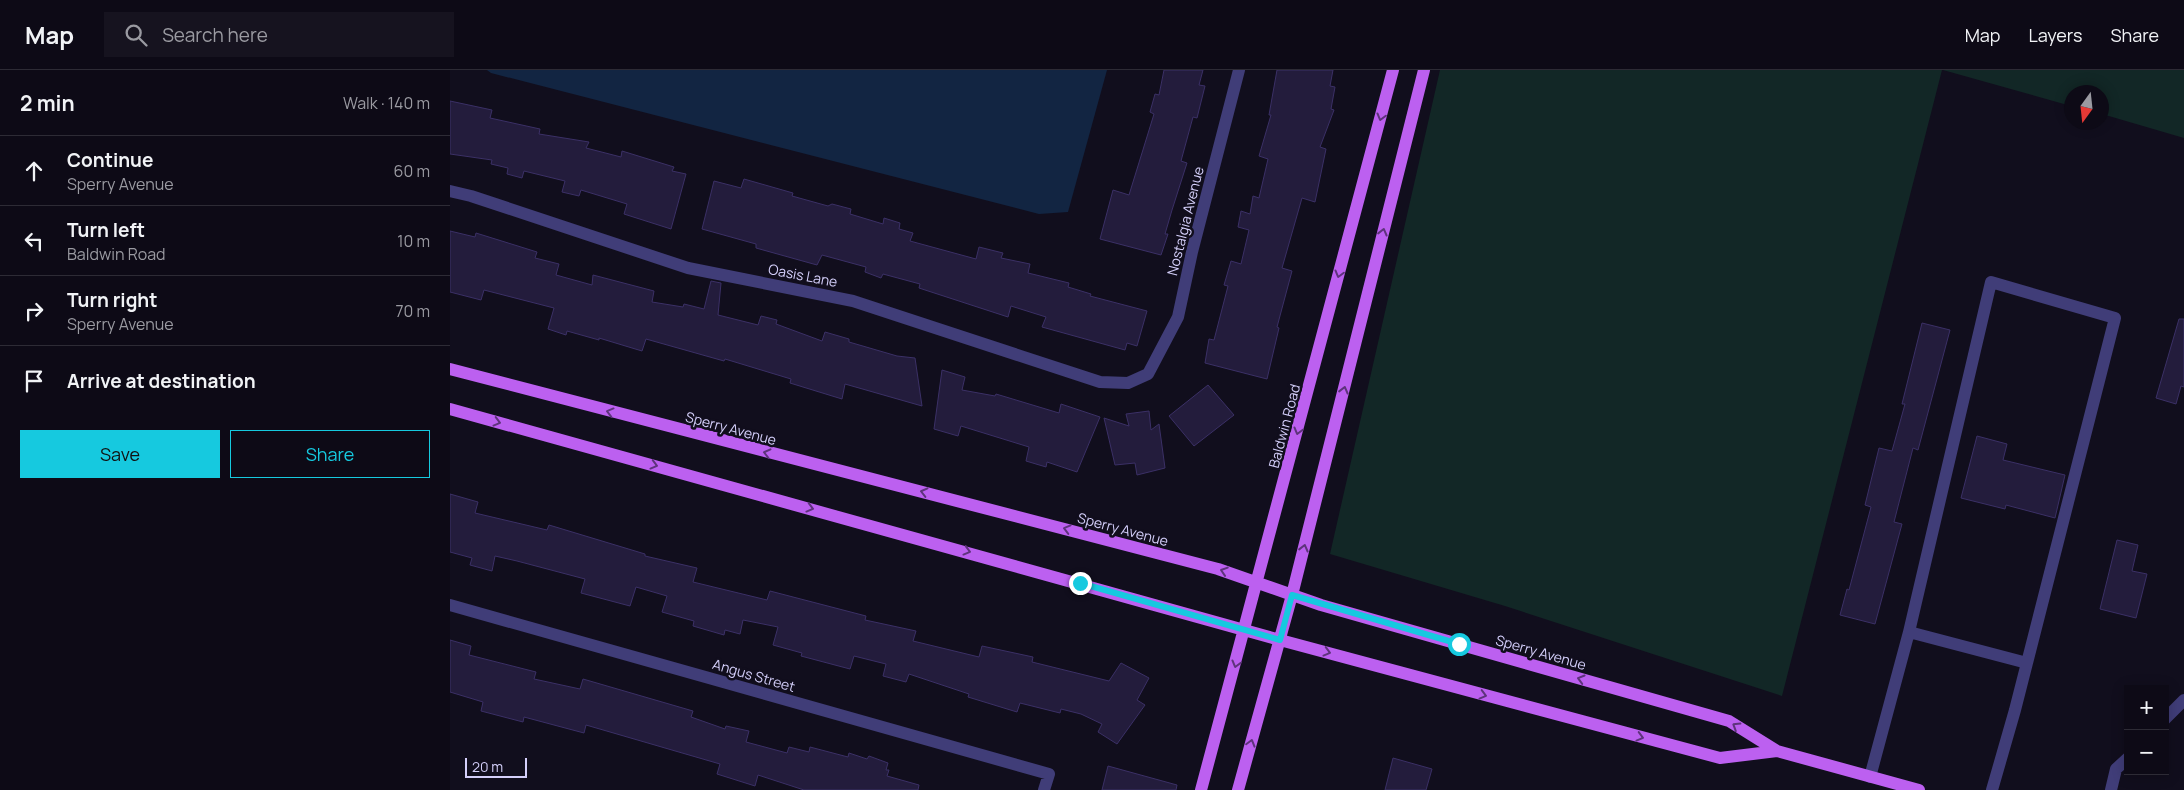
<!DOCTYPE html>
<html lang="en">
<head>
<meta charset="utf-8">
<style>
  body { margin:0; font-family:Manrope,sans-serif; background:#16131f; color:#f1f3f6 }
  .controls { position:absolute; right:15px; bottom:15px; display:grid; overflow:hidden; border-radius:0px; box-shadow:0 2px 12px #0003 }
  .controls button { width:45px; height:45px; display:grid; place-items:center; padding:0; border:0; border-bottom:1px solid #2d2b35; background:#0d0a16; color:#f1f3f6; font:25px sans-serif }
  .compass { position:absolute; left:1614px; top:15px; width:45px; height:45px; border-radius:50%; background:#0d0a16; box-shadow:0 2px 12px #0003; rotate:195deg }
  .scale { position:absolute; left:15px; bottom:12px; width:62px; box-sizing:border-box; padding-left:5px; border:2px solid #d4cffa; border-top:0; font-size:14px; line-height:18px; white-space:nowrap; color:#d4cffa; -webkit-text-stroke:4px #110e1d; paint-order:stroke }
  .stop { position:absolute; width:15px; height:15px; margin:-11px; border:4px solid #16c9df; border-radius:50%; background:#fff }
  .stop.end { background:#16c9df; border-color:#fff; box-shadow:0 1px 5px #0008 }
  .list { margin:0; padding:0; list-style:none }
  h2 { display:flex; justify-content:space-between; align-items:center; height:65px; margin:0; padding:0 20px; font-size:21px }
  h2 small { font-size:16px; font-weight:400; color:#9a9aa1 }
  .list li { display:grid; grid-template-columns:32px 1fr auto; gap:15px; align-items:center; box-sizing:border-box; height:70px; padding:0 20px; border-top:1px solid #2d2b35 }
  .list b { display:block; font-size:19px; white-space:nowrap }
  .list p { margin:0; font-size:16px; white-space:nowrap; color:#9a9aa1 }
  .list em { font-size:16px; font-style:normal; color:#9a9aa1 }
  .actions { display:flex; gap:10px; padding:15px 20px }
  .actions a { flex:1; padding:11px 0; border:1px solid #16c9df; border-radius:0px; text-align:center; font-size:18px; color:#16c9df }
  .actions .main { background:#16c9df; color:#111 }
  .icon { flex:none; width:28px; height:28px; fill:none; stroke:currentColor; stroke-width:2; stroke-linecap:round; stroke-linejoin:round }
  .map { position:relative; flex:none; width:1734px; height:720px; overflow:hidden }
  header { display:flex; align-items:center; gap:30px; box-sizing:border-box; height:70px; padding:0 25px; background:#0d0a16; border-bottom:1px solid #2d2b35 }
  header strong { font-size:24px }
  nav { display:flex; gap:28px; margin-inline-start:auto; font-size:18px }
  .search { width:350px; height:45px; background:#16131f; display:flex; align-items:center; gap:12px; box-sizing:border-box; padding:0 18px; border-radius:0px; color:#9a9aa1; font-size:19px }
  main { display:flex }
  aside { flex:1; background:#0d0a16 }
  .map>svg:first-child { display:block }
  .green { fill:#122726 }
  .water { fill:#122542 }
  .building { fill:#231c3c; stroke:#3b3066 }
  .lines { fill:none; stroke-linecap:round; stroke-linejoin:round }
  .minor { stroke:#403d78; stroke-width:12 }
  .major { stroke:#bc60f0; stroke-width:12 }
  .oneway { stroke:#5e337c }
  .route { stroke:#16c9df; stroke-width:6 }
  .labels { text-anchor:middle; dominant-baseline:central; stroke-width:5; stroke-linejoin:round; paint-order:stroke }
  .street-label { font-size:14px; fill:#d4cffa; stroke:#110e1d }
</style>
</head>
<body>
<header>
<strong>Map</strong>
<div class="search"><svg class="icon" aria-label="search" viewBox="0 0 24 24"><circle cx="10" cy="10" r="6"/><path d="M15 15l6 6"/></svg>Search here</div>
<nav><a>Map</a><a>Layers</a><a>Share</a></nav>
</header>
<main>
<aside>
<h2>2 min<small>Walk · 140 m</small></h2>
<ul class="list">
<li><svg class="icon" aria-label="ahead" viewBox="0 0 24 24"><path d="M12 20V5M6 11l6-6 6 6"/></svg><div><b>Continue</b><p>Sperry Avenue</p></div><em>60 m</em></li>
<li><svg class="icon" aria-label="left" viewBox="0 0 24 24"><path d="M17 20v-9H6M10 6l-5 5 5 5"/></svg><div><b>Turn left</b><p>Baldwin Road</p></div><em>10 m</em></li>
<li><svg class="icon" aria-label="right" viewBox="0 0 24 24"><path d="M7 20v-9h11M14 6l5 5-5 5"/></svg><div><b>Turn right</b><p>Sperry Avenue</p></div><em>70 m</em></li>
<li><svg class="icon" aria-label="arrive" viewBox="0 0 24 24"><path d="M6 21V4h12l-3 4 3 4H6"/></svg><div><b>Arrive at destination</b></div></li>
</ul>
<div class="actions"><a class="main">Save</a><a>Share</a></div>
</aside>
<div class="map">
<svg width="1734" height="720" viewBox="0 0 1734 720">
  <rect width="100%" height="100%" fill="#110e1d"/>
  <!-- green -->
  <path class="green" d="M 990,0 L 1492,0 L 1332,626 L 1055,536 L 880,484 Z
    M 1493,0 L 1734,0 L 1734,68 L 1652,44 L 1652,22 L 1622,22 L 1621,36 Z"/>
  <!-- water -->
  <path class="water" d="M 37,0 L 657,0 L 618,142 L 589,144 L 41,3 Z"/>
  <!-- building -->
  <path class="building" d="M 714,0 L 753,0 L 749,15 L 755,16 L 747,48 L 743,47 L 731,91 L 737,93 L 722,140 L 715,164 L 718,164 L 711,185 L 650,169 L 663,120 L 679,125 L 704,44 L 700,42 L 705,24 L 709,25 Z
    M 827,0 L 883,0 L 880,16 L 885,17 L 881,39 L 884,40 L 870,77 L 876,79 L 865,132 L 852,128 L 832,198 L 842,201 L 827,257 L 829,258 L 817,309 L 755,293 L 759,269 L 764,270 L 778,216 L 774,215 L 781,191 L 791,194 L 799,160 L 788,157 L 791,141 L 800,144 L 803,126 L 809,128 L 818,89 L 809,86 L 821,45 L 819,45 Z
    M 0,31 L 42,40 L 40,48 L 90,59 L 89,64 L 139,72 L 136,78 L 171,87 L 172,81 L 224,97 L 222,101 L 236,104 L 221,159 L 174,144 L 177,134 L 131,120 L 129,126 L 112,122 L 115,111 L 74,101 L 72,108 L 57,104 L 58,98 L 41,94 L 42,90 L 0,84 Z
    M 294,109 L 343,123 L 342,126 L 378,136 L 382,134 L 401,139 L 400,144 L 433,154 L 434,148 L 450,153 L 449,159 L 463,163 L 460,171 L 526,189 L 529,177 L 553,183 L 551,188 L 580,194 L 578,203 L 619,213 L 618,217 L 641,224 L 640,226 L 697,241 L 687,276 L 677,273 L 675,280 L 592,257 L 596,247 L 561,236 L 558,247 L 469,218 L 470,214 L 433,204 L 431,208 L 415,202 L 416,197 L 372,185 L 367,195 L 306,178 L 306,174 L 252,159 L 264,111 L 291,118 Z
    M 0,161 L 25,167 L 26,163 L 87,182 L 85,188 L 109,194 L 106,205 L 142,215 L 143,205 L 204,221 L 202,232 L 233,237 L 234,234 L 254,239 L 261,211 L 271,213 L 268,245 L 308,255 L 311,246 L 327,250 L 326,254 L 372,271 L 375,262 L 399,269 L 399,272 L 447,286 L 465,288 L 472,336 L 395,314 L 392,329 L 340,313 L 341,309 L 275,289 L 274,291 L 196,269 L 192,281 L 149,268 L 149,270 L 117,261 L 116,265 L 98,259 L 104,238 L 34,220 L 31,230 L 0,222 Z
    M 1729,249 L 1734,249 L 1734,317 L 1731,316 L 1726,334 L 1706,328 Z
    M 1472,253 L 1500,260 L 1468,380 L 1463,378 L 1444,452 L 1452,454 L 1425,554 L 1390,545 L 1397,519 L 1399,520 L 1421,437 L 1415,435 L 1429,378 L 1442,381 L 1455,334 L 1452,334 Z
    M 492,300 L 515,307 L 512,320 L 545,326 L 546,324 L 609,343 L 611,334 L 650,347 L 627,402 L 597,392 L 596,397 L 576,391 L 579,377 L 511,356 L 508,366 L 484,359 Z
    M 758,315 L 784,345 L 744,376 L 719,346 Z
    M 699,341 L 701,360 L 709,354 L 715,398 L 687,405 L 685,393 L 665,395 L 654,348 L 679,356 L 676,344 Z
    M 1527,366 L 1557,374 L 1553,390 L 1615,405 L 1605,448 L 1556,435 L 1555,439 L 1511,428 Z
    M 0,424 L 28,432 L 25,443 L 97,460 L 99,455 L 195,484 L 195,486 L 247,498 L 243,512 L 317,530 L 320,521 L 416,546 L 415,550 L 466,561 L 463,571 L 529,587 L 532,576 L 583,587 L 582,592 L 659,611 L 671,593 L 699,608 L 687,630 L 695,635 L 667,674 L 648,662 L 652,654 L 631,644 L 611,639 L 610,643 L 570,633 L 567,642 L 518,627 L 519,624 L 459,604 L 456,612 L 433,606 L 436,594 L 404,586 L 400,599 L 351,586 L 352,583 L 323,575 L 328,557 L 293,550 L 290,564 L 275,560 L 274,565 L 243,556 L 244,551 L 212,542 L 217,526 L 186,517 L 180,536 L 131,523 L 135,509 L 67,491 L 45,486 L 42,501 L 20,495 L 22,488 L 0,482 Z
    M 1667,470 L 1688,475 L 1682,501 L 1697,504 L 1686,548 L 1650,539 Z
    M 0,570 L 21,576 L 19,585 L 86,602 L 84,609 L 130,619 L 133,609 L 243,641 L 241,647 L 275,659 L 276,656 L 299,661 L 296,672 L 337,683 L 339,677 L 359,682 L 360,677 L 398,687 L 399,683 L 417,689 L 419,686 L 438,693 L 436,700 L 439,700 L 437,706 L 469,715 L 468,720 L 354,720 L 308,705 L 305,716 L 267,704 L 270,694 L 136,655 L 134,663 L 74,647 L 73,652 L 31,641 L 33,632 L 0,622 Z
    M 943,688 L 982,699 L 976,720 L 935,720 Z
    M 658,696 L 727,715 L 726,720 L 652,720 Z"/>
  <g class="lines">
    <!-- minor -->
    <path class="minor" d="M 0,121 L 21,126 L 238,198 L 403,231 L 650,312 L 678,313 L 698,304 L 728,247 L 742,182 L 789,0
      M 0,535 L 599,704 L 594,720
      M 1459,562 L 1577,593
      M 1715,649 L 1734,630
      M 1420,707 L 1459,562 L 1541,212 L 1665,248 L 1565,640 L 1542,720
      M 1661,720 L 1666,699 L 1678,688"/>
    <!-- major -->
    <path class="major" d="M 0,299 L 768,499 L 871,535 L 1279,651 L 1327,681 L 1469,720
      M 0,339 L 830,570 L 1270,688 L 1327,681
      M 751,720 L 943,0
      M 788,720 L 842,525 L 974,0"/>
  </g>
  <!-- one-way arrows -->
  <defs><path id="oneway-chevron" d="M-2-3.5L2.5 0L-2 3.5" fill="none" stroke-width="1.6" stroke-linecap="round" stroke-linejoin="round" transform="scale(1.25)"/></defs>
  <g class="oneway">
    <use href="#oneway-chevron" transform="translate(931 47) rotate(105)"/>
    <use href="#oneway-chevron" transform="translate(933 162) rotate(-76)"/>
    <use href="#oneway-chevron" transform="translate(889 204) rotate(105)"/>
    <use href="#oneway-chevron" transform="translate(894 320) rotate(-76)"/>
    <use href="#oneway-chevron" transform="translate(160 342) rotate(-165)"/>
    <use href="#oneway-chevron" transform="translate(47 352) rotate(15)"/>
    <use href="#oneway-chevron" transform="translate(848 361) rotate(105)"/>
    <use href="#oneway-chevron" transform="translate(317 383) rotate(-166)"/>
    <use href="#oneway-chevron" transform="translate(204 395) rotate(15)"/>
    <use href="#oneway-chevron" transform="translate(474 422) rotate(-166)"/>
    <use href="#oneway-chevron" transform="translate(360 438) rotate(15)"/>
    <use href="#oneway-chevron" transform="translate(617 459) rotate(-165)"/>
    <use href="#oneway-chevron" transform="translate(854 478) rotate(-76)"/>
    <use href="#oneway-chevron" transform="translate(517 481) rotate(15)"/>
    <use href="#oneway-chevron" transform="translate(774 501) rotate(-162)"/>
    <use href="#oneway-chevron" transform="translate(877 582) rotate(15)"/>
    <use href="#oneway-chevron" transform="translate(786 594) rotate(105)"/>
    <use href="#oneway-chevron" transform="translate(1131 609) rotate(-164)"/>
    <use href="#oneway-chevron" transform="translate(1033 625) rotate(15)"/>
    <use href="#oneway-chevron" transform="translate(1286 656) rotate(-148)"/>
    <use href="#oneway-chevron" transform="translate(1190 667) rotate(15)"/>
    <use href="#oneway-chevron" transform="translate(801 673) rotate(-74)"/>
  </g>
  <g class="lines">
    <!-- route -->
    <path class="route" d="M 630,513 L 830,570 L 842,525 L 1009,574"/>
  </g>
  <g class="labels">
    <!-- street labels -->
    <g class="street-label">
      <text transform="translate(735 151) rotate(-76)">Nostalgia Avenue</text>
      <text transform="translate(353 205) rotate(11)">Oasis Lane</text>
      <text transform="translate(834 356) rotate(-75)">Baldwin Road</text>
      <text transform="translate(281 358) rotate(15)">Sperry Avenue</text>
      <text transform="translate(673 459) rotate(15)">Sperry Avenue</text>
      <text transform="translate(1091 582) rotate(16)">Sperry Avenue</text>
      <text transform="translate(304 605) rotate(16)">Angus Street</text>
    </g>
  </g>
</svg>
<div class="controls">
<button>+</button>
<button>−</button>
</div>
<svg class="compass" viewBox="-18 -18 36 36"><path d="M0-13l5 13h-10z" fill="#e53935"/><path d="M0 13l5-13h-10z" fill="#9a9aa1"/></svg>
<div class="scale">20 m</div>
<div class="stop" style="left:1009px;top:574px"></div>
<div class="stop end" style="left:630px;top:513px"></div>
</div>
</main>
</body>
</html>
